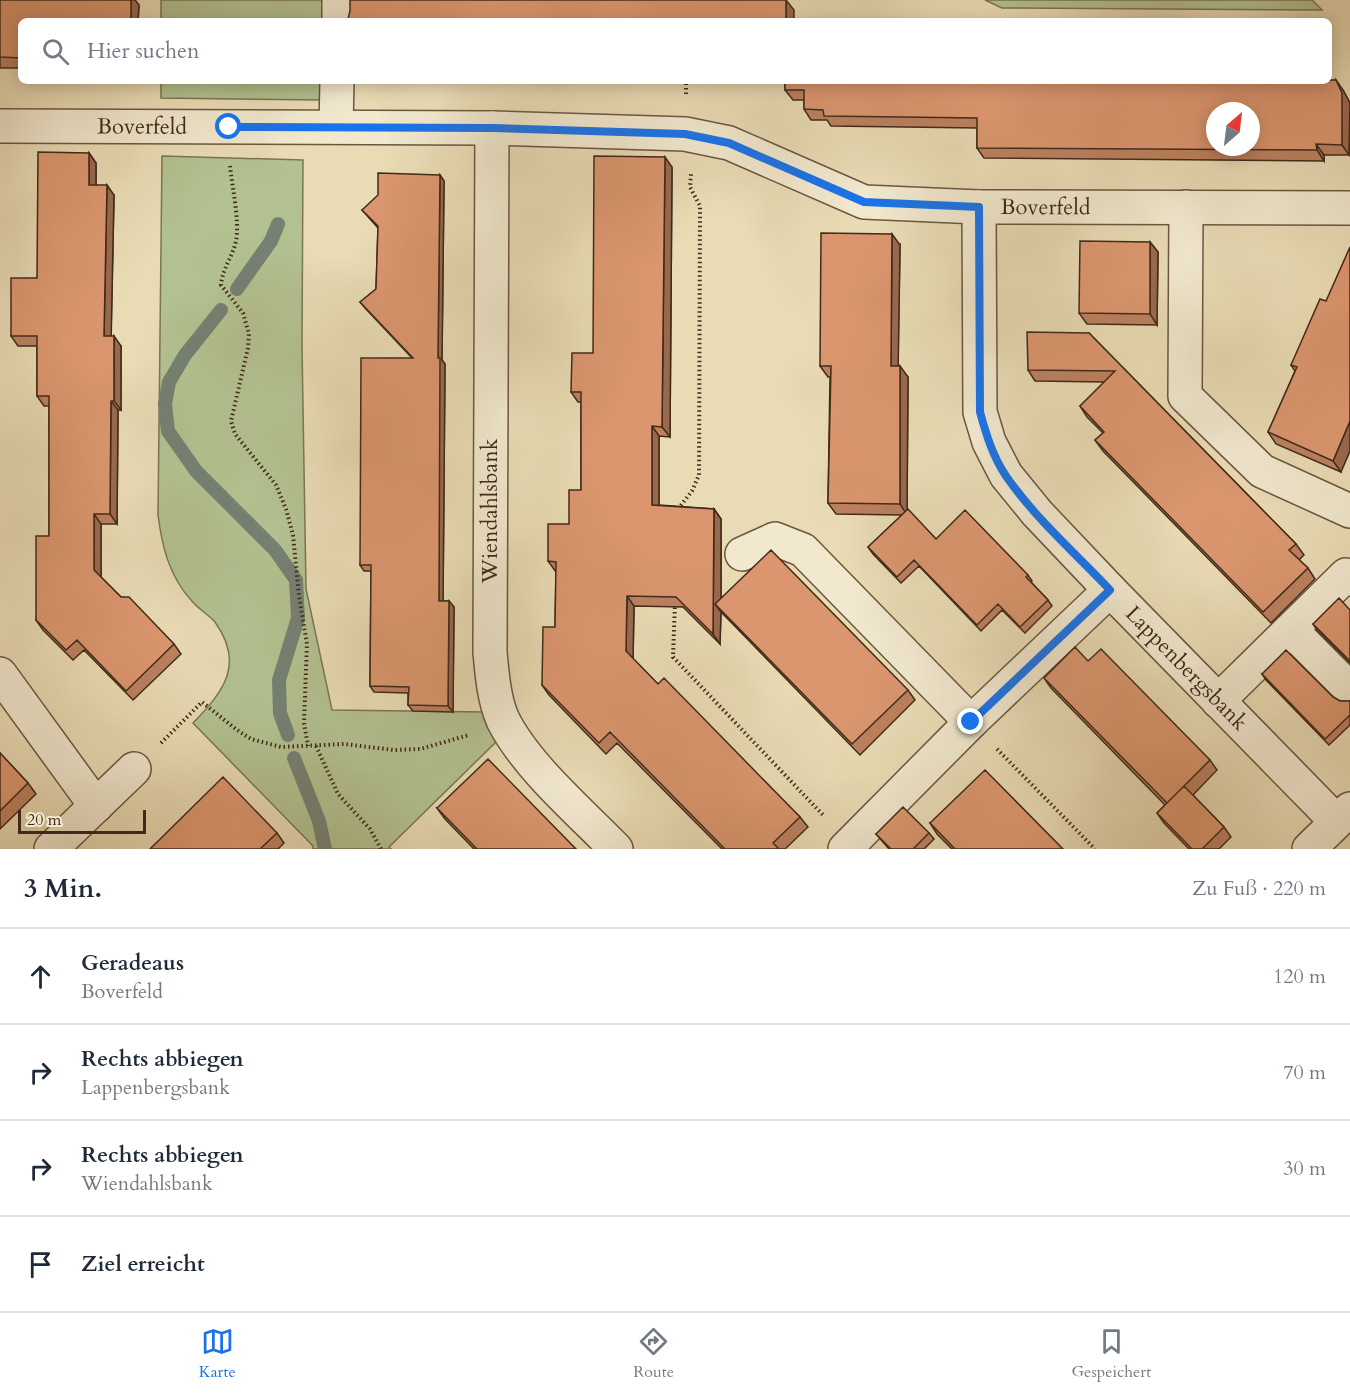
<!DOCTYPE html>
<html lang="de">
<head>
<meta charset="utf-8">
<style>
  body { margin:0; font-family:Cardo,serif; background:#f6f6f7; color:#1f2937 }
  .compass { position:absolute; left:1206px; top:102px; width:54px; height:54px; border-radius:50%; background:#fff; box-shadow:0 3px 15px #0003; rotate:28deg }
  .scale { position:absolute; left:18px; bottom:15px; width:128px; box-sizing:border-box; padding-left:6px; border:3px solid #412a1a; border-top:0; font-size:16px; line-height:21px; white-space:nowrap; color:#412a1a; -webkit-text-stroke:4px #f1e8ce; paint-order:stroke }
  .stop { position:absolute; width:18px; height:18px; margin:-14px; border:4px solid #1a73e8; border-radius:50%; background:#fff }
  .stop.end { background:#1a73e8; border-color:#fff; box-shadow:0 2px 6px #0008 }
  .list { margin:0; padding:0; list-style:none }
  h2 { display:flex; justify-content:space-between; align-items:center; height:78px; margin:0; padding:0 24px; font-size:26px }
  h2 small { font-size:20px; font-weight:400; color:#747a83 }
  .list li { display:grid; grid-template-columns:39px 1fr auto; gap:18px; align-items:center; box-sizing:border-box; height:96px; padding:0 24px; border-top:2px solid #e0e1e3 }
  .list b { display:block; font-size:22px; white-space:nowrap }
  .list p { margin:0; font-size:20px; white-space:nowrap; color:#747a83 }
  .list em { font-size:20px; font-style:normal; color:#747a83 }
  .icon { flex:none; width:33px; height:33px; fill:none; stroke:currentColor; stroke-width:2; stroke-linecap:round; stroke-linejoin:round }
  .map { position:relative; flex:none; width:1350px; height:849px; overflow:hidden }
  .search { position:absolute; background:#fff; box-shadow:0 3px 15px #0003; left:18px; right:18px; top:18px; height:66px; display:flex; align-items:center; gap:15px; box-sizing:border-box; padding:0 21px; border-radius:9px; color:#747a83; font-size:22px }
  .sheet { height:462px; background:#fff }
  nav { display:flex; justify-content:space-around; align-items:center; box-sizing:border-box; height:84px; border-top:2px solid #e0e1e3; background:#fff; font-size:16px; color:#747a83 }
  nav a { display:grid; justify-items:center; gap:3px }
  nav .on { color:#1a73e8 }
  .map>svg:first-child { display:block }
  .green { fill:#b3c190; stroke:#7a7655; stroke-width:1.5 }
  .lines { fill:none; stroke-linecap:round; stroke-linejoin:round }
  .stream { stroke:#758173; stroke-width:14 }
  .minor-casing { stroke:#6b5640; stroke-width:36 }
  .path { stroke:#412a1a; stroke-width:4; stroke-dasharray:1.5 3; stroke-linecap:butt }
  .minor { stroke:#f1e8ce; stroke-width:33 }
  .wall { fill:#bc815f; stroke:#412a1a; stroke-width:1.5 }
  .shaded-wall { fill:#99694e; stroke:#412a1a; stroke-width:1.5 }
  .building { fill:#db966f; stroke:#412a1a; stroke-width:1.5; fill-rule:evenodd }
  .route { stroke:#1a73e8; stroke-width:8 }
  .labels { text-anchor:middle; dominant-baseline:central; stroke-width:4.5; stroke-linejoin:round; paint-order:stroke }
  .street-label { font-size:22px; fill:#412a1a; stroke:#f1e8ce }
</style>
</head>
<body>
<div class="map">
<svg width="1350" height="849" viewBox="0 0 1350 849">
  <rect width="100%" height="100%" fill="#e9dbb4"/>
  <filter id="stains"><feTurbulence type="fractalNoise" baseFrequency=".00333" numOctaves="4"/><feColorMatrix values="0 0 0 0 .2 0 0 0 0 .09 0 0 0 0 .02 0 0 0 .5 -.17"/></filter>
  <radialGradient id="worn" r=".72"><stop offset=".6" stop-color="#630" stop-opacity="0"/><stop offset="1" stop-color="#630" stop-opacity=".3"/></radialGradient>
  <!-- green -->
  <path class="green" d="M 161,0 L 324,0 L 323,21 L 161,21 Z
    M 985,0 L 1312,0 L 1322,10 L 1002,8 Z
    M 161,81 L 323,81 L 323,100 L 161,98 Z
    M 162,156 L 303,160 L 302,346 L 306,589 L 332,710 L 485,712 L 499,739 L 389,847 L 391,849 L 313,849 L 313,846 L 193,723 C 224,691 245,664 215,622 C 208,614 198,609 191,600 C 169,576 162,546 158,515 Z"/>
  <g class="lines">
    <!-- stream -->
    <path class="stream" d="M 237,289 L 271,241 L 278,224
      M 221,310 L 185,355 L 169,382 L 165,404 L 168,431 L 196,471 L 275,550 L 296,580 L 298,618 L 279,680 L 280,713 L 288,735
      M 294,758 L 319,821 L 325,849"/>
    <!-- minor casing -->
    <g class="minor-casing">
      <g id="minor">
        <path d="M 339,21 L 339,0"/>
        <path id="s1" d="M 0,126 L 492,128 L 685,134 L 729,143 L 864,202 L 979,207 L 1350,208"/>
        <path d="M 336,127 L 337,81"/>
        <path d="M 492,128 L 490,652 C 492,674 494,700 503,720 C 526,766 580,812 616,849"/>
        <path id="s2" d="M 979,207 L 980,412 L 989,442 L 1006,475 L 1037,513 L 1110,590 L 1336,821"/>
        <path d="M 1186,207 L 1185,396 L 1262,471 L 1350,511"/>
        <path d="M 742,554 L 775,539 L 803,550 L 971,722"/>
        <path d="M 1291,630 L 1350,689"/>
        <path d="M 0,674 L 96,806"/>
        <path d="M 1218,701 L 1346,575 L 1350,579"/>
        <path d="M 51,849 L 134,769"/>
        <path d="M 845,849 L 971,722 L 1110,590"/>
        <path d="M 1309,849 L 1350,809"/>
      </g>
    </g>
    <!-- path -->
    <path class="path" d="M 686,94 L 686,81
      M 230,166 C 232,186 240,222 236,241 C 233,256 223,267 221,285 L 243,313 L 249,334 L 248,348 L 231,421 L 235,434 L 276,485 L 286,509 L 293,535 L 299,596 L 307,644 L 304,723 L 308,746
      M 678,509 L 692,491 L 699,475 L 700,206 L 690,187 L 691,174
      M 675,603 L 673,657 L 823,815
      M 161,743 L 202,702 L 237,730 L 251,739 L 281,747 L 344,744 L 394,750 L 420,749 L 469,735
      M 316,746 L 338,794 L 370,829 L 381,849
      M 997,749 L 1095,849"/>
    <!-- minor -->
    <use href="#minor" class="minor"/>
  </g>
  <!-- wall -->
  <path class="wall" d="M 0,0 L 135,0 L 139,5 L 138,21 L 21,21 L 21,68 L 0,68 Z
    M 729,81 L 1329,81 L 1343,90 L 1350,103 L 1349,155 L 1324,155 L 1324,161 L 984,158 L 977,148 L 977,128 L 831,126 L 827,120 L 811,120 L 804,109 L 804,100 L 793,100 L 785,90 L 785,82 Z
    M 89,153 L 96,163 L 96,185 L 114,195 L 111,336 L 121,346 L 121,410 L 118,410 L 117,524 L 101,524 L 101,577 L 121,597 L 174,644 L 181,654 L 133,700 L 84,650 L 73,660 L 43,630 L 36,620 L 49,536 L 49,406 L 44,406 L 37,396 L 37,346 L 18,346 L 11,336 L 37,278 Z
    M 672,167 L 670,437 L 659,436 L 659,505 L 714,509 L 721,519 L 721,599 L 908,690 L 915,700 L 860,755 L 721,612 L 720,644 L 683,607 L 634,606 L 633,659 L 658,684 L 800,817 L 808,827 L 785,849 L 722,849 L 617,743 L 606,754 L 549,695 L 542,685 L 555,627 L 556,572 L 548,561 L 569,524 L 581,490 L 581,402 L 578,402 L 571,392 L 593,353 Z
    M 440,175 L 444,181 L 442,360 L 445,364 L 443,601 L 449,601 L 454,607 L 453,712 L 413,711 L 408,705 L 408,693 L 374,692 L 370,686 L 371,571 L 364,571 L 360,565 L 412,358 L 365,308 L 360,302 L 376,289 L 378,228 L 362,210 Z
    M 1150,242 L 1158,252 L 1157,325 L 1087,324 L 1079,313 Z
    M 900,245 L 898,366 L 908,377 L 907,509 L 936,539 L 1028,575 L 1032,581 L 1031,582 L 1048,600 L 1052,606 L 1025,633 L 1002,610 L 981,631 L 919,566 L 901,583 L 873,554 L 868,547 L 902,515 L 836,514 L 828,503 L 830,377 L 828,377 L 820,366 Z
    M 1326,301 L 1341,472 L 1276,444 L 1268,432 L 1295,371 L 1291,365 Z
    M 1089,333 L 1296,544 L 1304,555 L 1299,560 L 1308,568 L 1315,579 L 1271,623 L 1103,451 L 1095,440 L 1103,433 L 1087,417 L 1080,406 L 1105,382 L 1035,381 L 1028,370 Z
    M 1350,610 L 1350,663 L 1317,630 L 1313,624 Z
    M 1088,661 L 1210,760 L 1217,770 L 1193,795 L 1224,827 L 1231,837 L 1219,849 L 1189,849 L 1164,823 L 1157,813 L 1165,805 L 1051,688 L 1044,678 Z
    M 1262,674 L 1333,697 L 1340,701 L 1350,701 L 1350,725 L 1329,745 L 1266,680 Z
    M 0,753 L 28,783 L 36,794 L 0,829 Z
    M 437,808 L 576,849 L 474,849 L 445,819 Z
    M 930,823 L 1063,849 L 952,849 L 937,834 Z
    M 277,833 L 284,843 L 278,849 L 150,849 Z
    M 929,833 L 934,839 L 924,849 L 889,849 L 876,834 Z"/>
  <!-- shaded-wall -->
  <path class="shaded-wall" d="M 131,0 L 135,0 L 139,5 L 138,21 L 131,21 Z
    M 786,0 L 794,10 L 794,21 L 786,21 Z
    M 1336,80 L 1343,90 L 1350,103 L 1349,155 L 1342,145 Z
    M 1316,144 L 1324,155 L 1324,161 L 1317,150 Z
    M 89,153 L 96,163 L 96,195 L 89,185 Z
    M 665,157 L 672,167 L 670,437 L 662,427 Z
    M 440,175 L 444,181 L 442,360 L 445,364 L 443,607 L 439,601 L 438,358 Z
    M 107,185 L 114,195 L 111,346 L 104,336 Z
    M 892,234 L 900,245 L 898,377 L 891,366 Z
    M 1150,242 L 1158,252 L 1157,325 L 1150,314 Z
    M 114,336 L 121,346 L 121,410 L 114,401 Z
    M 900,366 L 908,377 L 907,515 L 900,504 Z
    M 111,401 L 118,410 L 117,524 L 110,514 Z
    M 1350,421 L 1350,451 L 1341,472 L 1333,461 Z
    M 652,426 L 659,436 L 659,515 L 652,505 Z
    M 714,509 L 721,519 L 721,610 L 715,604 L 721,612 L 720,644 L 713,634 Z
    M 94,514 L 101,524 L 101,579 L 94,570 Z
    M 627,596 L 634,606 L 633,662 L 626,651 Z
    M 449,601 L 454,607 L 453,712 L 448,706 Z"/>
  <!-- building -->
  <path class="building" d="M 0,0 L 131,0 L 131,21 L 21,21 L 21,58 L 0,57 Z
    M 350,0 L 786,0 L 786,21 L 346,21 L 348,19 L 350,11 Z
    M 1329,80 L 1336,80 L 1342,93 L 1342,145 L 1316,144 L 1317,150 L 977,148 L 977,118 L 824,116 L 823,110 L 804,109 L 804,90 L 785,90 L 785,81 L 1329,81 ZM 1215,111 L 1251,111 L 1251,147 L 1215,147 Z
    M 38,152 L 89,153 L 89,185 L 107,185 L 104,336 L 114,336 L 114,401 L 111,401 L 110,514 L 94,514 L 94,570 L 121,597 L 129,597 L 174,644 L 126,691 L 77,640 L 66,650 L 36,620 L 36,536 L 49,536 L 49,396 L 37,396 L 37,336 L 11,336 L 11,278 L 37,278 Z
    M 594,156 L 665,157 L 662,427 L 652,426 L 652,505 L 714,509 L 713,634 L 676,597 L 627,596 L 626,651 L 658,684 L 664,678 L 800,817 L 773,843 L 779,849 L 725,849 L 610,732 L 599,743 L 542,685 L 543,627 L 555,627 L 556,562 L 548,561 L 548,524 L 569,524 L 569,490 L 581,490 L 581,392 L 571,392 L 572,353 L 593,353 Z
    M 378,173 L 440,175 L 438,358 L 440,358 L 439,601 L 449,601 L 448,706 L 408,705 L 409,687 L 370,686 L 371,565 L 360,565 L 361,358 L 413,358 L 360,302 L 376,289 L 378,226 L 362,210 L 378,195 Z
    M 821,233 L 892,234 L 891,366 L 900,366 L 900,504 L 828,503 L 831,366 L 820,366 Z
    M 1080,241 L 1150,242 L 1150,314 L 1079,313 Z
    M 1350,247 L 1350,421 L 1333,461 L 1268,432 L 1297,367 L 1291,365 L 1320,299 L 1326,301 Z
    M 1027,332 L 1089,333 L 1296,544 L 1289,550 L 1308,568 L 1263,612 L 1095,440 L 1104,432 L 1080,406 L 1115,371 L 1028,370 Z
    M 908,509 L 936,539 L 965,510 L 1028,575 L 1026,577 L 1048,600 L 1020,627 L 998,604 L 977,625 L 914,560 L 897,577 L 868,547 Z
    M 771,550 L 908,690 L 852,744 L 715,604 Z
    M 1339,598 L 1350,610 L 1350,661 L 1313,624 Z
    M 1075,647 L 1088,661 L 1101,649 L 1210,760 L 1167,803 L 1184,786 L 1224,827 L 1202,849 L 1192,849 L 1157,813 L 1167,803 L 1044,678 Z
    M 1286,650 L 1333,697 L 1340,701 L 1350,701 L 1350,715 L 1325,739 L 1262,674 Z
    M 0,753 L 28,783 L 0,811 Z
    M 488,759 L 576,849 L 477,849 L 437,808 Z
    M 985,770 L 1063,849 L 955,849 L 930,823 Z
    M 223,777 L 277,833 L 260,849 L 150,849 Z
    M 903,807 L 929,833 L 913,849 L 891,849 L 876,834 Z"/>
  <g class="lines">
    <!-- route -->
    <path class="route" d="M 229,127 L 492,128 L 685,134 L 729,143 L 864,202 L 979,207 L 980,412 C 986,434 993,457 1006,476 C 1035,518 1075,553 1110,590 L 971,722"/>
  </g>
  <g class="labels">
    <!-- street labels -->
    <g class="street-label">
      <text stroke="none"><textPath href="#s1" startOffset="142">Boverfeld</textPath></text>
      <text stroke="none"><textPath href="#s1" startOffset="1059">Boverfeld</textPath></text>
      <text transform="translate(490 511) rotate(-90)">Wiendahlsbank</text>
      <text stroke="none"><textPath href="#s2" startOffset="538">Lappenbergsbank</textPath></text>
    </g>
  </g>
  <rect width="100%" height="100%" filter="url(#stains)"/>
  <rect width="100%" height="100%" fill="url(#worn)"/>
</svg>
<svg class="compass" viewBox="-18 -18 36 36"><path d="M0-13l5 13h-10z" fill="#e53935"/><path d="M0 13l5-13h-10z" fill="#747a83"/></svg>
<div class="scale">20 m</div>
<div class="stop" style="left:229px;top:127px"></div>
<div class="stop end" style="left:971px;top:722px"></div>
<div class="search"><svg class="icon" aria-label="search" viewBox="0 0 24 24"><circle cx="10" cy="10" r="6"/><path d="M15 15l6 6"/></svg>Hier suchen</div>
</div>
<section class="sheet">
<h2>3 Min.<small>Zu Fuß · 220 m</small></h2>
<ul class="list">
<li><svg class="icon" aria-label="ahead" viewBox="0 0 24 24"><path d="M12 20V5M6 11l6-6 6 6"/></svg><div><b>Geradeaus</b><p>Boverfeld</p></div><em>120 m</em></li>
<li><svg class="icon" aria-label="right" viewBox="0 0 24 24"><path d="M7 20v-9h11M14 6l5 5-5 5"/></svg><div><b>Rechts abbiegen</b><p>Lappenbergsbank</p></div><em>70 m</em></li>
<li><svg class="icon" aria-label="right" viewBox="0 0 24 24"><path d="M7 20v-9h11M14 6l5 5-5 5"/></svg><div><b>Rechts abbiegen</b><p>Wiendahlsbank</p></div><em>30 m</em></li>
<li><svg class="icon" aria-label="arrive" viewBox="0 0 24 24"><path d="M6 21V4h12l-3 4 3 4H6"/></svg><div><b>Ziel erreicht</b></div></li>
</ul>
</section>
<nav>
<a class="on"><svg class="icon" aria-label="map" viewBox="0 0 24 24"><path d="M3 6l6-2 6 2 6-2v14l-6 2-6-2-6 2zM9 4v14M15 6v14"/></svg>Karte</a>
<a><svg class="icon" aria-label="directions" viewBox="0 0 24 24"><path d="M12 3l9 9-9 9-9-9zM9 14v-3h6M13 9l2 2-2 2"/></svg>Route</a>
<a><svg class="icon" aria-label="saved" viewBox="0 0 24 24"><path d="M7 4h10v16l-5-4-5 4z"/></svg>Gespeichert</a>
</nav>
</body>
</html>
